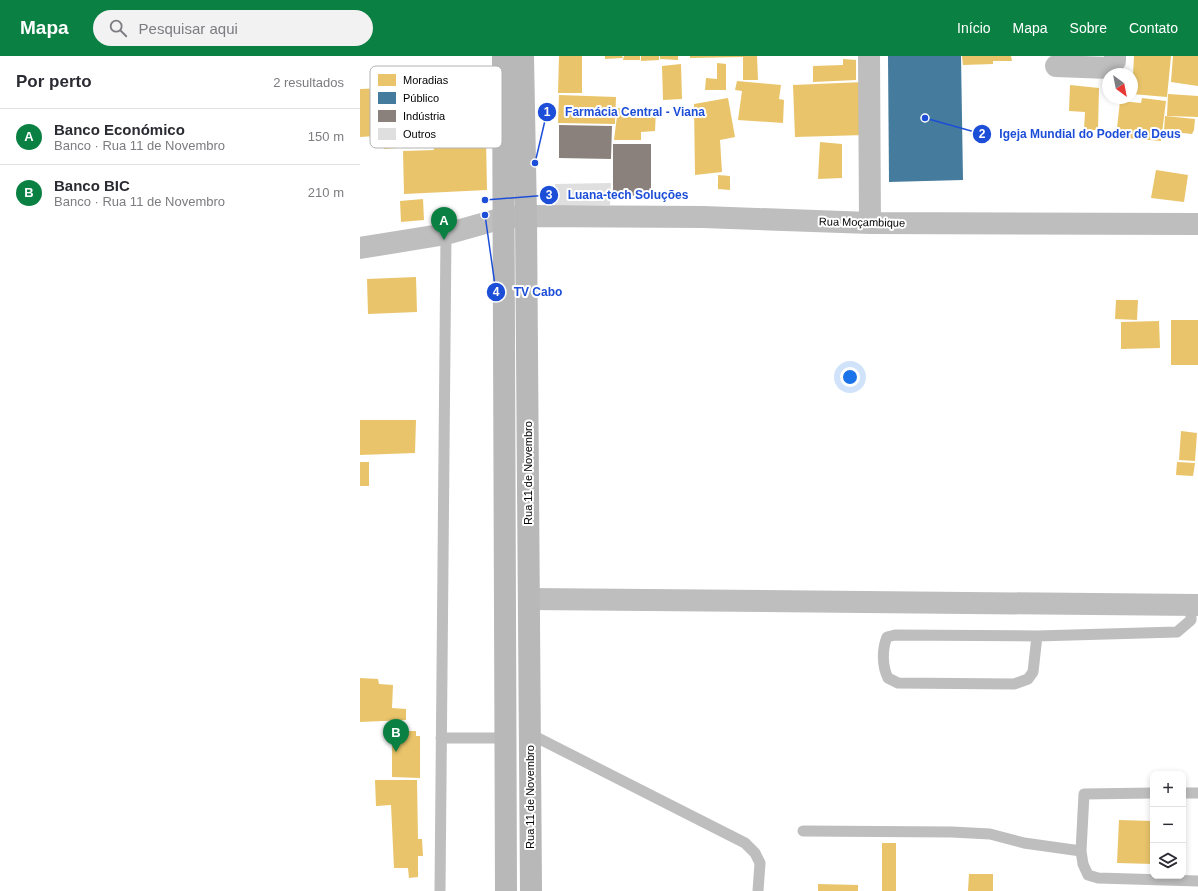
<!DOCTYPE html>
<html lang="pt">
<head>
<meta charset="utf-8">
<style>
  body { margin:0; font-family:Arial,sans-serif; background:#f2f2f3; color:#2b2b33 }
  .controls { position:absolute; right:12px; bottom:12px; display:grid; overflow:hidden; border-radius:8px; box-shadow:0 2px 6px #0003 }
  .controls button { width:36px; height:36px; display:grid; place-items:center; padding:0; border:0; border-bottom:1px solid #e1e1e2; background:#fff; color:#2b2b33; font:20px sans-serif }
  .compass { position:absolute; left:742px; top:12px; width:36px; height:36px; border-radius:50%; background:#fff; box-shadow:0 2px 6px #0003; rotate:148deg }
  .you { position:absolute; left:490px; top:321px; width:14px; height:14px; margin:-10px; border:3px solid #fff; border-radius:50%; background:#1a73e8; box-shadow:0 0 0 6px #1a73e833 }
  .badge { display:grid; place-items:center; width:26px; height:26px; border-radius:50%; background:#0b8043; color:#fff; font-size:13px; font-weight:700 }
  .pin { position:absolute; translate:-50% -33px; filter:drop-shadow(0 1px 2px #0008) }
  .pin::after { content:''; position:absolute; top:21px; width:14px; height:12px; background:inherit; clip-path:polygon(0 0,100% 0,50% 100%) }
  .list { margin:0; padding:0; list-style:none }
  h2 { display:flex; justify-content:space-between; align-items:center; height:52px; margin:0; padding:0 16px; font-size:17px }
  h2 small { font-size:13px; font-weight:400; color:#7c7c81 }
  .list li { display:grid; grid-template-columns:26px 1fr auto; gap:12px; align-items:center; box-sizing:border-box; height:56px; padding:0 16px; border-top:1px solid #e1e1e2 }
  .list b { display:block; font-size:15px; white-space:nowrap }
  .list p { margin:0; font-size:13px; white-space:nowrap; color:#7c7c81 }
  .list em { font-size:13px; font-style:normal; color:#7c7c81 }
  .icon { flex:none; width:22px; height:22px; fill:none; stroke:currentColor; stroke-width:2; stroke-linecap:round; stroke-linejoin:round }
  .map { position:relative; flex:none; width:838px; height:835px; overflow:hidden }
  header { display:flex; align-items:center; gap:24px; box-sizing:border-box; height:56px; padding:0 20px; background:#0b8043; color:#fff }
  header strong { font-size:19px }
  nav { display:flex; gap:22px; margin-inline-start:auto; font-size:14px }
  .search { width:280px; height:36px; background:#f2f2f3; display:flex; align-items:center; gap:10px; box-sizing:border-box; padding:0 14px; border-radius:22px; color:#7c7c81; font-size:15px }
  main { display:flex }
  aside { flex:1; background:#fff }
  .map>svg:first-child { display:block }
  .homes { fill:#e9c46a }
  .public { fill:#457b9d }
  .industry { fill:#8a817c }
  .building { fill:#dfdfdf }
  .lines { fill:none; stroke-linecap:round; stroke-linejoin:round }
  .lane { stroke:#bebebe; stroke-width:11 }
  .street { stroke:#bebebe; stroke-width:22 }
  .secondary { stroke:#b8b8b8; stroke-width:22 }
  .labels { text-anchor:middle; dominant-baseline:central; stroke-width:4; stroke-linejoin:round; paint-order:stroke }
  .street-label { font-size:11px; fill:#000; stroke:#fff }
  .key { fill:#fff; stroke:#b2b2b2; stroke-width:1 }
  .key-label { font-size:11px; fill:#000 }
  .leader { fill:none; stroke:#1d4ed8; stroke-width:1.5 }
  .callout-dot { fill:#1d4ed8; stroke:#fff; stroke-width:1.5 }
  .mark-label { font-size:12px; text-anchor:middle; font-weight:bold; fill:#fff }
  .callout-label { font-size:12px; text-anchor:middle; font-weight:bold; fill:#1d4ed8; stroke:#fff; stroke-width:4; stroke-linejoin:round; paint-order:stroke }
</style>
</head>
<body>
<header>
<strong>Mapa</strong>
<div class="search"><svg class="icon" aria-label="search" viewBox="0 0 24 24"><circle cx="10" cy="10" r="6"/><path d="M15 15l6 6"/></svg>Pesquisar aqui</div>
<nav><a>Início</a><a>Mapa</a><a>Sobre</a><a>Contato</a></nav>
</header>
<main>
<aside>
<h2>Por perto<small>2 resultados</small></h2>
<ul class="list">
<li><span class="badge">A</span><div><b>Banco Económico</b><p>Banco · Rua 11 de Novembro</p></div><em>150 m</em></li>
<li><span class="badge">B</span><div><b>Banco BIC</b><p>Banco · Rua 11 de Novembro</p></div><em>210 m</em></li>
</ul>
</aside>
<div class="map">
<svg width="838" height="835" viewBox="0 0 838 835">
  <rect width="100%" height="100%" fill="#fff"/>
  <!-- homes -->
  <path class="homes" d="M 199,0 L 222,0 L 222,37 L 198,37 Z
    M 245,0 L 262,0 L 263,2 L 245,3 Z
    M 264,0 L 280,0 L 280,4 L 263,4 Z
    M 281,0 L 299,0 L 299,4 L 281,5 Z
    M 300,0 L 318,0 L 318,4 L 300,3 Z
    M 330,0 L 397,0 L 398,24 L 383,24 L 383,1 L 330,2 Z
    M 602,0 L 651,0 L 652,5 L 633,5 L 633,8 L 603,9 Z
    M 774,0 L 811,0 L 807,41 L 772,38 Z
    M 813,0 L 838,0 L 838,30 L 811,26 Z
    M 483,3 L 496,4 L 496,24 L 453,26 L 453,10 L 483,9 Z
    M 357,7 L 366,8 L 366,34 L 345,34 L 346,22 L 357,23 Z
    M 321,8 L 322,43 L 303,44 L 302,10 Z
    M 377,25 L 421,29 L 419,43 L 424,44 L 423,67 L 378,64 L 382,35 L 375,34 Z
    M 504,26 L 505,79 L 435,81 L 433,29 Z
    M 710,29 L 739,32 L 738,74 L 724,74 L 725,56 L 709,55 Z
    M 27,32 L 31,79 L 0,81 L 0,33 Z
    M 808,38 L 838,40 L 838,61 L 807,60 Z
    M 199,39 L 256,41 L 255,68 L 198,67 Z
    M 368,42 L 375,81 L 360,84 L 362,116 L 335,119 L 334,48 Z
    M 782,42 L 806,45 L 801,85 L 756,81 L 760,45 L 781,47 Z
    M 258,52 L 296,54 L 295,75 L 281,76 L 281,84 L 254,84 Z
    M 805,60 L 835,63 L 834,74 L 832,78 L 804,75 Z
    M 50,75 L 51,91 L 24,93 L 24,83 L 36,82 L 35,76 Z
    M 126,83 L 127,134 L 44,138 L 43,95 L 74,94 L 73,87 Z
    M 460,86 L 482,88 L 482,122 L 458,123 Z
    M 796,114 L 828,119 L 824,146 L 791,142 Z
    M 358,119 L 370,120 L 370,134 L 358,133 Z
    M 63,143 L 64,164 L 41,166 L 40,145 Z
    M 56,221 L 57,256 L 8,258 L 7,223 Z
    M 756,244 L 778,244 L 777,264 L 755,263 Z
    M 811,264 L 838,264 L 838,309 L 811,309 Z
    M 799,265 L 800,292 L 761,293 L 761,266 Z
    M 0,364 L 56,364 L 55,397 L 0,399 Z
    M 821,375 L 837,377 L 835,405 L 819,404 Z
    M 0,406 L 9,406 L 9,430 L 0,430 Z
    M 817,406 L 835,407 L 833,420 L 816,419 Z
    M 0,622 L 18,623 L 19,628 L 33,629 L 32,652 L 46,653 L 46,664 L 0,666 Z
    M 37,675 L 56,675 L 56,680 L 60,680 L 60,722 L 32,721 L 32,679 L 38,679 Z
    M 15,724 L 57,724 L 58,783 L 62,783 L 63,800 L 58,800 L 58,821 L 49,822 L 48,812 L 34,812 L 31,749 L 16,750 Z
    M 759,764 L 793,765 L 793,808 L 757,807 Z
    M 522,787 L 536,787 L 536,835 L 522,835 Z
    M 609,818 L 633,818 L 633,835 L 608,835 Z
    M 458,828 L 498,829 L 498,835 L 458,835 Z"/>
  <!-- public -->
  <path class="public" d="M 528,0 L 601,0 L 603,124 L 529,126 Z"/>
  <!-- industry -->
  <path class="industry" d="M 199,69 L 252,70 L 251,103 L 199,102 Z
    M 253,88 L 291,88 L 291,140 L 253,140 Z"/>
  <!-- building -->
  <path class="building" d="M 251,127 L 250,149 L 195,150 L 195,128 Z"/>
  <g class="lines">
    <!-- lane -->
    <path class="lane" d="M 677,580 L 673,616 L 668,623 L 654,628 L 538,627 L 528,622 C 522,610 522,593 527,581 L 535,579 L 677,580 L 817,576 L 831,564 L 831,549
      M 170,678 L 385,787 L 395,797 L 400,807 L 398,835
      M 81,682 L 145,682
      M 823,737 L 838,737
      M 443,775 L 592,776 L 630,778 L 664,787 L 721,795 L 724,738 L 793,737
      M 721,795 L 723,808 L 728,819 L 738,822 L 838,825
      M 80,835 L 86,178"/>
    <!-- street -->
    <path class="street" d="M 509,0 L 510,167
      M 696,10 L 749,12 L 755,5 L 755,0
      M 0,192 L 86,178 L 143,162 L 166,160 L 343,161 L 510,167 L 838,168
      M 169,543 L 838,549"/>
    <!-- secondary -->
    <path class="secondary" d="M 143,0 L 146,835
      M 163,0 L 166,160 L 171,835"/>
  </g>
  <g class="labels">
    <!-- street labels -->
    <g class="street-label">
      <text transform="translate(502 166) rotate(1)">Rua Moçambique</text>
      <text transform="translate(168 417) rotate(-90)">Rua 11 de Novembro</text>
      <text transform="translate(170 741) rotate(-90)">Rua 11 de Novembro</text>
    </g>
  </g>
  <!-- legend -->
  <rect x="10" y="10" width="132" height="82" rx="6" class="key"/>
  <rect x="18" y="18" width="18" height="12" fill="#e9c46a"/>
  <rect x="18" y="36" width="18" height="12" fill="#457b9d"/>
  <rect x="18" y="54" width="18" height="12" fill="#8a817c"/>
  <rect x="18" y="72" width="18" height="12" fill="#dfdfdf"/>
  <g class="key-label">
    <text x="43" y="28">Moradias</text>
    <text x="43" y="46">Público</text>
    <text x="43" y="64">Indústria</text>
    <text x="43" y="82">Outros</text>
  </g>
  <!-- callouts -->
  <path class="leader" d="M175 107L187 56M565 62L622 78M125 144L189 139M125 159L136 236"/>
  <g class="callout-dot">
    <circle cx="175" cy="107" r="4"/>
    <circle cx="565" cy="62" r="4"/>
    <circle cx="125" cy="144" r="4"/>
    <circle cx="125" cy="159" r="4"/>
    <circle cx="187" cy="56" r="10"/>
    <circle cx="622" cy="78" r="10"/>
    <circle cx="189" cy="139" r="10"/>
    <circle cx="136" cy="236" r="10"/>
  </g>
  <g class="mark-label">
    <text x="187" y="60">1</text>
    <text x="622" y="82">2</text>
    <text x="189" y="143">3</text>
    <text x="136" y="240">4</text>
  </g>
  <g class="callout-label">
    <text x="275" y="60">Farmácia Central - Viana</text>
    <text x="730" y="82">Igeja Mundial do Poder de Deus</text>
    <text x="268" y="143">Luana-tech Soluções</text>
    <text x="178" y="240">TV Cabo</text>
  </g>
</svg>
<div class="controls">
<button>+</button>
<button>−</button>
<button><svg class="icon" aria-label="layers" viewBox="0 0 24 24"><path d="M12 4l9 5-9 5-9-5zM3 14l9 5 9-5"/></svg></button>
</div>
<svg class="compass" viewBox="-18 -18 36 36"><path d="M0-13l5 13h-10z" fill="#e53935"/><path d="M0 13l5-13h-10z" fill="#7c7c81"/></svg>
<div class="you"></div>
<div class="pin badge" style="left:84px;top:184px">A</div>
<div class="pin badge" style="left:36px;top:696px">B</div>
</div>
</main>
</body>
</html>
